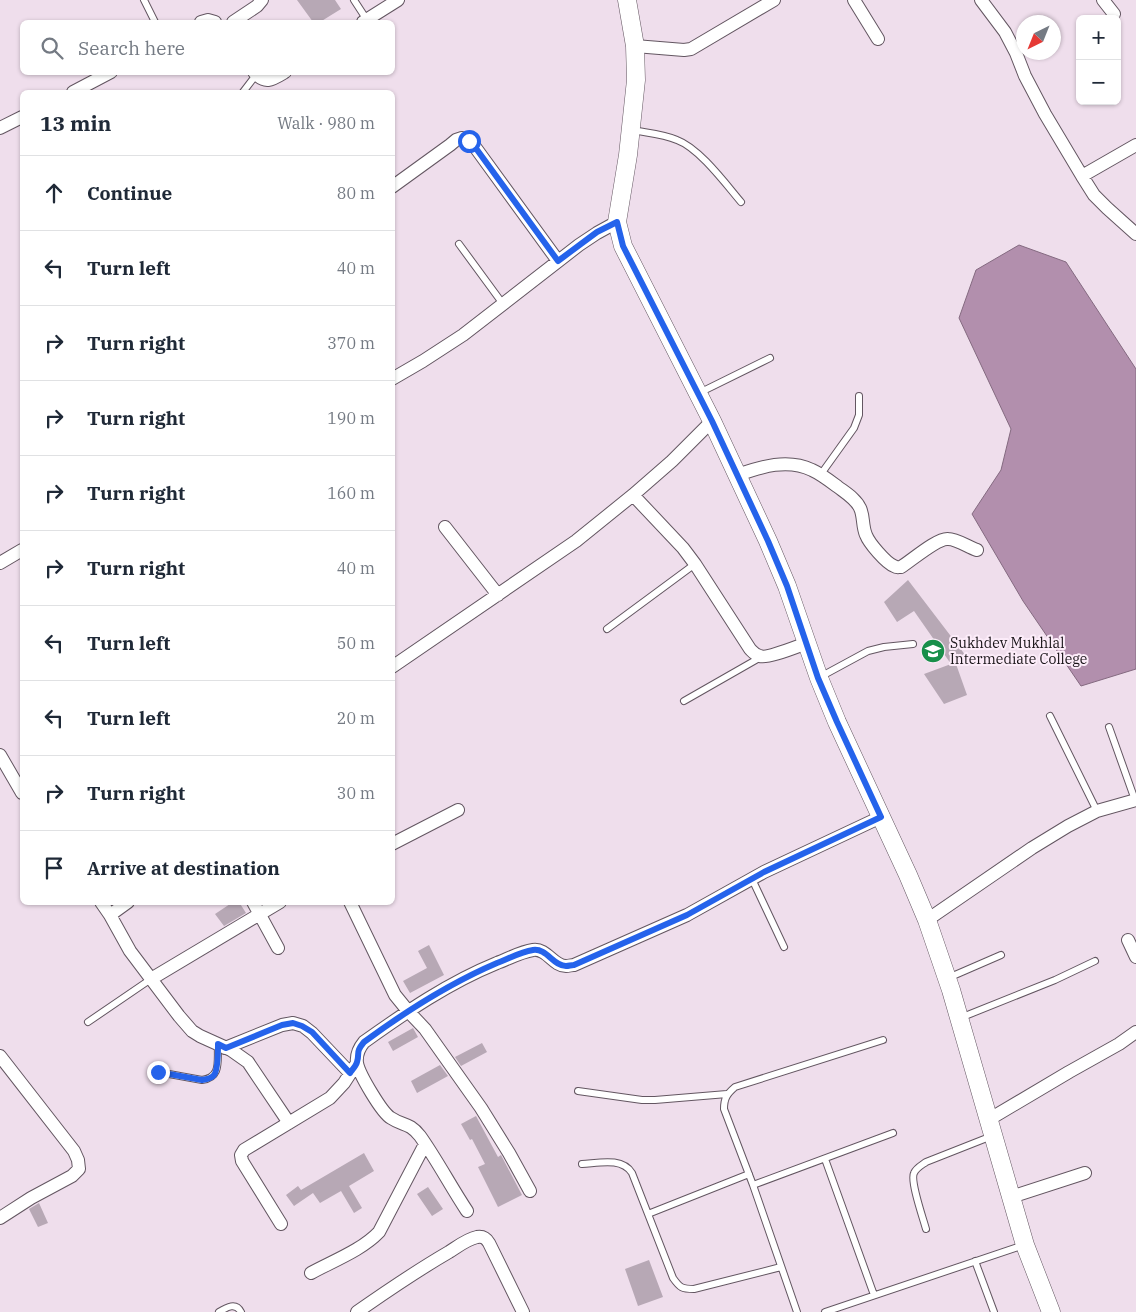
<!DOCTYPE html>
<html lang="en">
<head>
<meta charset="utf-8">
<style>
  body { margin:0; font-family:"IBM Plex Serif",serif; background:#f6f6f7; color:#1f2937 }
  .controls { position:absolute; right:15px; top:15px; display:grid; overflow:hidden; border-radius:8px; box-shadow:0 1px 4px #0004 }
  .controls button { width:45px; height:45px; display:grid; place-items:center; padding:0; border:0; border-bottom:1px solid #e0e1e3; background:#fff; color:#1f2937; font:25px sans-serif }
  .compass { position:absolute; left:1016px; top:15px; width:45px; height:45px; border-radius:50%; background:#fff; box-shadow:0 1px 4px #0004; rotate:223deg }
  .stop { position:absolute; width:15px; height:15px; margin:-11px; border:4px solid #2563eb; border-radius:50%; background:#fff }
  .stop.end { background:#2563eb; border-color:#fff; box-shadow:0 1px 5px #0008 }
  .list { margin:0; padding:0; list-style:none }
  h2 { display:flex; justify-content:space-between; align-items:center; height:65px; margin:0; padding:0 20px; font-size:21px }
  h2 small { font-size:16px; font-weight:400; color:#747a83 }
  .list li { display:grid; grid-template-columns:32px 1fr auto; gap:15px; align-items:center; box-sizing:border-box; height:75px; padding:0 20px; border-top:1px solid #e0e1e3 }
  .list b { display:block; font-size:19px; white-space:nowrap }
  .list em { font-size:16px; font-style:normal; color:#747a83 }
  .icon { flex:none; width:28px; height:28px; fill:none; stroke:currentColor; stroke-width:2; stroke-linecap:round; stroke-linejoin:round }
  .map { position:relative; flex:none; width:1136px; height:1312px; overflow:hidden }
  .search { position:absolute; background:#fff; box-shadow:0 1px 4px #0004; left:20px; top:20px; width:375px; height:55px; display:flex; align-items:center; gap:12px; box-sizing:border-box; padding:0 18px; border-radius:8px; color:#747a83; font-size:19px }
  .panel { position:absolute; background:#fff; box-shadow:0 1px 4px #0004; left:20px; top:90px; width:375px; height:815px; border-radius:8px }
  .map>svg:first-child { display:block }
  .water { fill:#b28fad; stroke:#846a80 }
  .building { fill:#b7a8b5 }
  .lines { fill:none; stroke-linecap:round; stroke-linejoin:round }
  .service-casing { stroke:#635661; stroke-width:8 }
  .minor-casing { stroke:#635661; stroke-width:14 }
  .secondary-casing { stroke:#635661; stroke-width:19 }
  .service { stroke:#fff; stroke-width:6 }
  .minor { stroke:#fff; stroke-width:12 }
  .secondary { stroke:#fff; stroke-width:18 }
  .route { stroke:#2563eb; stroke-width:6 }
  .labels { text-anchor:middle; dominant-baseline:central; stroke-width:4; stroke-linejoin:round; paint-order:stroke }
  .poi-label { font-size:14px; fill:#181317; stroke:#fcecf9; text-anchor:start }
</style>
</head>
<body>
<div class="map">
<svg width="1136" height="1312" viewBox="0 0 1136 1312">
  <rect width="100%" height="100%" fill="#efdeec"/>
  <!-- water -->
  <path class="water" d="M 1019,245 L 1066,262 L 1136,369 L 1136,669 L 1081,686 L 1023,601 L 972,514 L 1001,470 L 1011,429 L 959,318 L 976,270 Z"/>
  <!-- building -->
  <path class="building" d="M 297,0 L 335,0 L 341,9 L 320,22 L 313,22 Z
    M 908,580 L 966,656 L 956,664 L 967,695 L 944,704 L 924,674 L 951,664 L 914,611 L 897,622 L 884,602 Z
    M 233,902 L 239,902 L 246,913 L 224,926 L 215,914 Z
    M 429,945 L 444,975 L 410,993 L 403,981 L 427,968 L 418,951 Z
    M 413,1028 L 418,1037 L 393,1051 L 388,1042 Z
    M 482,1043 L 487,1052 L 461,1066 L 455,1057 Z
    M 440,1065 L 448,1076 L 417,1093 L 411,1081 Z
    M 476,1116 L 498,1157 L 501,1155 L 522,1195 L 498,1207 L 478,1167 L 485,1164 L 472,1139 L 470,1140 L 461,1124 Z
    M 364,1153 L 374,1171 L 349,1186 L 362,1208 L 354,1213 L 341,1191 L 320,1203 L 313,1193 L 294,1206 L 286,1195 L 298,1186 L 301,1190 Z
    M 428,1187 L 443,1209 L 432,1216 L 417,1194 Z
    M 39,1203 L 48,1223 L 38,1227 L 29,1209 Z
    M 649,1260 L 663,1297 L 638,1306 L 625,1269 Z"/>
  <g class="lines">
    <!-- service casing -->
    <g class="service-casing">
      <path id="service" d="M 144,0 L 155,22
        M 354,0 L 367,20
        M 243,92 L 256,75
        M 632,130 C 647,133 663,134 677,140 C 699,148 725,183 741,202
        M 459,244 L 503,304
        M 699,393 L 770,358
        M 821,474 L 854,428 L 859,415 L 859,396
        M 607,629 L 695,564
        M 820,677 L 868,651 L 884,647 L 913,644
        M 684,701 L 761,657
        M 1050,716 L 1097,811
        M 1109,727 L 1135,800
        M 752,879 L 784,947
        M 948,978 L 1001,955
        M 960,1018 L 1055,980 L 1095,961
        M 88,1022 L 151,979
        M 158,1072 L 202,1080 C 222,1077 217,1061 218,1044
        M 578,1091 L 642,1100 L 655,1100 L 727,1094
        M 825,1159 L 874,1295
        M 582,1164 C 599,1163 622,1157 632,1173 L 673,1278 C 680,1288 682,1289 694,1289 L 781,1267
        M 753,1185 L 893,1133
        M 648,1214 L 749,1174
        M 926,1229 C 923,1218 910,1181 914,1173 C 916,1168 922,1165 926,1162 L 992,1136
        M 975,1261 L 994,1312
        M 219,1312 C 227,1307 236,1302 241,1312
        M 797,1312 L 753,1185 L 724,1109 C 724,1098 727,1094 735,1087 L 883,1040
        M 825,1312 L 1024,1245"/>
    </g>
    <!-- minor casing -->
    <g class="minor-casing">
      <path id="minor" d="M 854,0 L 878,39
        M 981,0 L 1005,32 L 1016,53 L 1025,76 L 1045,114 L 1082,176 L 1094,195 L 1107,208 L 1136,234
        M 1103,0 L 1114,14
        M 201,22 L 208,20 L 215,22
        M 233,22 L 257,6 L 262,0
        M 363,22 L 398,0
        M 635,46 L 684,50 L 691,49 L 774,0
        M 254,72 C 265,85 272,80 285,72
        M 73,92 L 111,72
        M 0,128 L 22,117
        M 1082,176 L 1136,145
        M 392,187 L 450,145 L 456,140 L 462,138 L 469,141 L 475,147 L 558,261
        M 392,379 L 423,361 L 463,335 L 579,245 L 597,233 L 617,222
        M 737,475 C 761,467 787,458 812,470 C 821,474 830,481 838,487 C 846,493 856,499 860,508 C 864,516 862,526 866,535 C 869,543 886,563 894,566 C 897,568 898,567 901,567 C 911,561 937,538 948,539 C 957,539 968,547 977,550
        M 633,495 L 683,548 L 695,564 L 750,649 C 753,652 755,655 760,656 C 767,659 798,646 807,643
        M 445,527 L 498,595
        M 0,563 L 22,550
        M 392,667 L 576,541 L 633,495 L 672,461 L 712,421
        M 0,755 L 22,793
        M 392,844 L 458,810
        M 101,902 L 110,915 L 130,951 L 179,1016 L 192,1031 L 200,1036 L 231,1050 L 248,1062 L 289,1123
        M 253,902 L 278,948
        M 350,902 L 395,995 L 408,1011 L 425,1029 L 481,1108 L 509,1153 L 530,1191
        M 110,915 L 128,902
        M 927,920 L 1032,848 L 1068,826 L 1097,811 L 1136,800
        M 1128,940 L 1136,957
        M 151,979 L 280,902
        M 225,1048 L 282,1025 L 293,1023 L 303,1026 L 312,1033 L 350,1073
        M 0,1056 L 74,1151 L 78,1160 L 79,1169 L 72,1176 L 31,1198 L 0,1218
        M 988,1120 L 1069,1072 L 1119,1044 L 1136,1032
        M 1011,1197 L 1085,1173
        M 467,1211 C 451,1187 437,1160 420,1136 C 409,1122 403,1126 391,1118 C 382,1113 359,1074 357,1063 C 356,1055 359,1048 364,1042 C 406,1012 448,983 497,963 C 508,959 520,952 533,950 C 547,948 553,966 566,966 C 569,966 571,965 574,965 L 687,915 L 764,872 L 881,817
        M 281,1224 L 242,1161 L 241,1155 L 244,1150 L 330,1098 L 344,1083 L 357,1063
        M 311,1273 C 333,1261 362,1250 379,1232 L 425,1144
        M 357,1312 C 387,1291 418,1270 449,1252 C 457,1247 467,1239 477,1237 C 483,1236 486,1238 489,1243 L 523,1312"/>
    </g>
    <!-- secondary casing -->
    <g class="secondary-casing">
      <path id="secondary" d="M 627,0 L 635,46 L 636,80 L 628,155 L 617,222 L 623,246 L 712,421 L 768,541 L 787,586 L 819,678 L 837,722 L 908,875 L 927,920 L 951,990 L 1025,1245 L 1051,1312"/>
    </g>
    <!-- service -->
    <use href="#service" class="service"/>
    <!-- minor -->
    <use href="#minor" class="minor"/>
    <!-- secondary -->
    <use href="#secondary" class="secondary"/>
  </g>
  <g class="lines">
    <!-- route -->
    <path class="route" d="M 158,1072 L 202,1080 C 206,1079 211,1079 214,1075 C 218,1070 218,1051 218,1044 L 226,1048 L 282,1025 L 293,1023 L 302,1026 L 312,1032 L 350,1073 C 352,1070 356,1066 357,1062 C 360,1052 355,1053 364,1042 C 406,1011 448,984 497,963 C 508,959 520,952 533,950 C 547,948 553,966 566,966 C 569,966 571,965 574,965 L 687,915 L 764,872 L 881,817 L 837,722 L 818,678 L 787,586 L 768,541 L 712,421 L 623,246 L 617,222 L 597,232 L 558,261 L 475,147 L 469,141"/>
  </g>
  <!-- icons -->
  <defs>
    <g id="university-disc" transform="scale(1.25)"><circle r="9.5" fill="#188f4a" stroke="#fcecf9"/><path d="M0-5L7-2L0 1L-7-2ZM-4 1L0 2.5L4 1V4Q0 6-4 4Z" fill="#fff"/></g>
  </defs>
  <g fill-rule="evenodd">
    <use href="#university-disc" x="933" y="651"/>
  </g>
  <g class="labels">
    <!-- poi labels -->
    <g class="poi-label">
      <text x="950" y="643">Sukhdev Mukhlal<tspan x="950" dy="16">Intermediate College</tspan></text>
    </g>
  </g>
</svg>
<div class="controls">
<button>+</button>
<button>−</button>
</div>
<svg class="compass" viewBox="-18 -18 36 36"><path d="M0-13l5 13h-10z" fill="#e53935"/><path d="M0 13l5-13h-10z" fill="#747a83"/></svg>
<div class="stop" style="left:469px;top:141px"></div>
<div class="stop end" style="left:158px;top:1072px"></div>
<div class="search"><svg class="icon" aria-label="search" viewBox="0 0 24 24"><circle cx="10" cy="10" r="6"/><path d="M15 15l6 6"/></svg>Search here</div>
<section class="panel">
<h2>13 min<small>Walk · 980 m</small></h2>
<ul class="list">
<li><svg class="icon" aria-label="ahead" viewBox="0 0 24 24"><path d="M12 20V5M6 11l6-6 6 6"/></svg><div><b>Continue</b></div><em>80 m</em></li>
<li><svg class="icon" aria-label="left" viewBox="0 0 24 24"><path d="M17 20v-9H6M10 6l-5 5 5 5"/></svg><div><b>Turn left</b></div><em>40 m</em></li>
<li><svg class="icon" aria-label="right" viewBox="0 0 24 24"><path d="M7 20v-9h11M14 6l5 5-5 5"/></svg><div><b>Turn right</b></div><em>370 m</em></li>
<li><svg class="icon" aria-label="right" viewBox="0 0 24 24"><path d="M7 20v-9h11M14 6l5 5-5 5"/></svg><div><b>Turn right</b></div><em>190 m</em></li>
<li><svg class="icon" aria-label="right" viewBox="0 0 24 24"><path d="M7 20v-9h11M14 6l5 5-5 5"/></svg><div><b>Turn right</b></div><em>160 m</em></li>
<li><svg class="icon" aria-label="right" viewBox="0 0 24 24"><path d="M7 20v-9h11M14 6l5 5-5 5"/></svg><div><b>Turn right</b></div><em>40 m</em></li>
<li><svg class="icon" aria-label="left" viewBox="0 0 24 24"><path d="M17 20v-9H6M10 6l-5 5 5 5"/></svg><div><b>Turn left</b></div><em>50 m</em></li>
<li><svg class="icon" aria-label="left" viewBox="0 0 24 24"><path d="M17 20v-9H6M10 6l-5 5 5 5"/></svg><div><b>Turn left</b></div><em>20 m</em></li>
<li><svg class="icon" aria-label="right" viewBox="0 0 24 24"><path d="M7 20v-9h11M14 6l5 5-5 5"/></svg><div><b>Turn right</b></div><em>30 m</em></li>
<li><svg class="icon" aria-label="arrive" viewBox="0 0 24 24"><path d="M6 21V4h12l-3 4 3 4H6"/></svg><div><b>Arrive at destination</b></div></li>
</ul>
</section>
</div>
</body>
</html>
